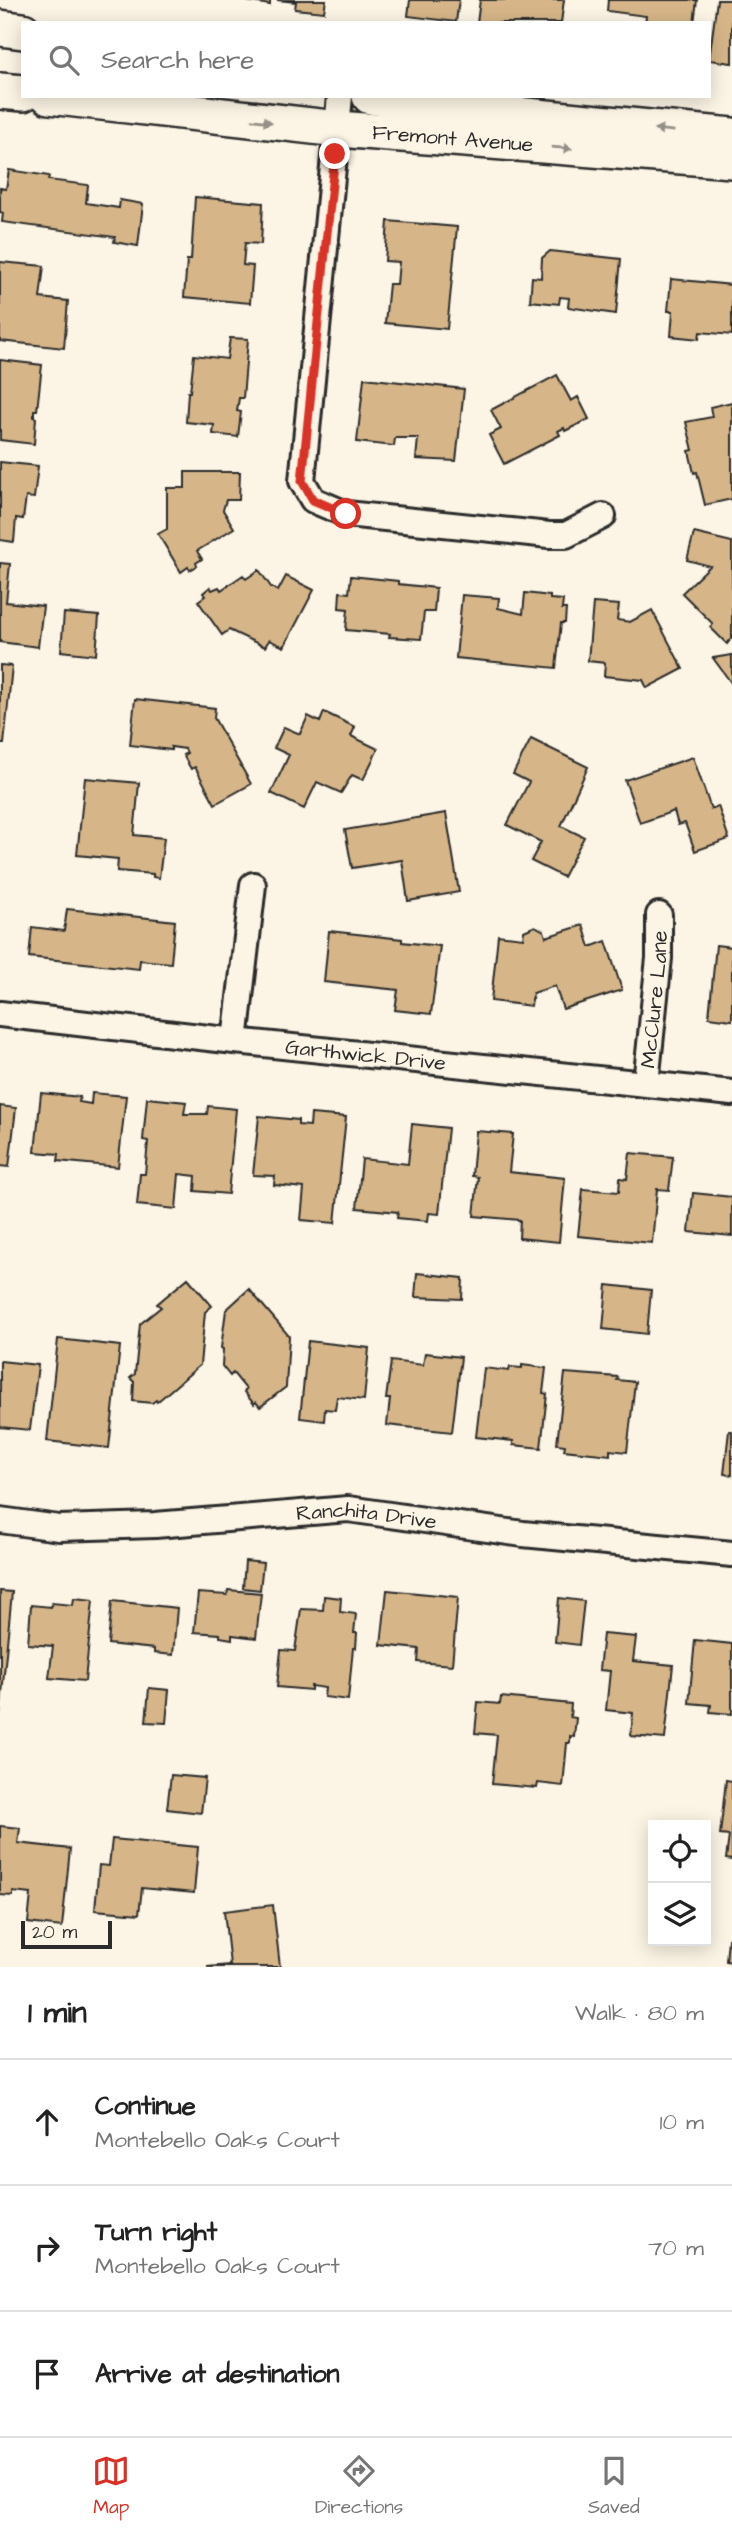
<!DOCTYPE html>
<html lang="en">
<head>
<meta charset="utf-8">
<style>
  body { margin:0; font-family:"Architects Daughter",sans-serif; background:#f6f6f6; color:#222 }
  .controls { position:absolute; right:21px; bottom:21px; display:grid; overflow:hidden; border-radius:0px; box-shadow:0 4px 18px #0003 }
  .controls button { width:63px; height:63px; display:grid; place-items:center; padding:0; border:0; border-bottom:2px solid #e0e0e0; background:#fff; color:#222; font:35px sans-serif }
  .scale { position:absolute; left:21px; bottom:18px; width:91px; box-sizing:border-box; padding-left:7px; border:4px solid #2b2b2b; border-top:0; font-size:19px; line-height:24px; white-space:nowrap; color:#2b2b2b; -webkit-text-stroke:5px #fcf5e5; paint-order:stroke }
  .stop { position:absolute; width:21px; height:21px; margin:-16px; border:5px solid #d93025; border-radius:50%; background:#fff }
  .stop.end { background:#d93025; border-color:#fff; box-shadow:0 2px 7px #0008 }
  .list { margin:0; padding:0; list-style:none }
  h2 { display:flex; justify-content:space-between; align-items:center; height:91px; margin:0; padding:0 28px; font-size:30px }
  h2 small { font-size:23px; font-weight:400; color:#767676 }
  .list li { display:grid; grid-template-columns:46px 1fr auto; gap:21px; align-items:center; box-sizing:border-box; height:126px; padding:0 28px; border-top:2px solid #e0e0e0 }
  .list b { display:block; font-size:26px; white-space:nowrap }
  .list p { margin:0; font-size:23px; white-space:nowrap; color:#767676 }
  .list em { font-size:23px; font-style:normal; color:#767676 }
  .icon { flex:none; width:38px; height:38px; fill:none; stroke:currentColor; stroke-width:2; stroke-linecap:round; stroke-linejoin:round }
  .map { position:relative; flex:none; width:732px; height:1967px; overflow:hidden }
  .search { position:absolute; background:#fff; box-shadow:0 4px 18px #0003; left:21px; right:21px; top:21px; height:77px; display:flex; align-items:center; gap:18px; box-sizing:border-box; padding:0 24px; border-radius:0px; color:#767676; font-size:26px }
  .sheet { height:469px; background:#fff }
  nav { display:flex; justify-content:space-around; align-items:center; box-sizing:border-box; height:98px; border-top:2px solid #e0e0e0; background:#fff; font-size:19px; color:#767676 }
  nav a { display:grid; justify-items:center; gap:4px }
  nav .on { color:#d93025 }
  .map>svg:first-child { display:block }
  .building { fill:#d6b689; stroke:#2b2b2b; stroke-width:2 }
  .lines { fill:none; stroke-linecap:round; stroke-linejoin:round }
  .minor-casing { stroke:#2b2b2b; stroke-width:30 }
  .secondary-casing { stroke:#2b2b2b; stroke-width:40 }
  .minor { stroke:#fcf5e5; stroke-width:24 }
  .secondary { stroke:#fcf5e5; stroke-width:35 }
  .oneway { fill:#949088 }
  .route { stroke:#d93025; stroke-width:9 }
  .labels { text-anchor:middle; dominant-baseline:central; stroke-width:5; stroke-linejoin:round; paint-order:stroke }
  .street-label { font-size:21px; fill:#2b2b2b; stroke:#fcf5e5 }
</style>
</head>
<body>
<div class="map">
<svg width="732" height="1967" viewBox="0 0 732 1967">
  <rect width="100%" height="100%" fill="#fcf5e5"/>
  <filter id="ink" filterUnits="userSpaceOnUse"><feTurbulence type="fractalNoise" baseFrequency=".0143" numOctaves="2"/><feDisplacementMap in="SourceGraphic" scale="14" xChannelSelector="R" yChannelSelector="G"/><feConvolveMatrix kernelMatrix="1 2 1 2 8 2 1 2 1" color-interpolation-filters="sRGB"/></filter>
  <g filter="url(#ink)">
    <!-- building -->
    <path class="building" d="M 240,0 L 270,0 L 270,5 Z
      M 277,0 L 326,0 L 324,12 L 295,9 L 296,2 Z
      M 410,0 L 459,0 L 456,22 L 408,16 Z
      M 480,0 L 564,0 L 561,23 L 477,23 Z
      M 608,0 L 697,0 L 694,23 L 645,23 L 646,16 L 607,11 Z
      M 717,0 L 732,0 L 732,63 L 709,60 Z
      M 9,170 L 49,176 L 48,180 L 88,185 L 86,203 L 119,208 L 120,200 L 143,204 L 138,246 L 114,242 L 115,237 L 2,222 L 3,213 L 0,212 L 0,188 L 6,189 Z
      M 195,197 L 263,203 L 261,244 L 245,243 L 243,265 L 253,266 L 250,303 L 184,297 L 187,260 L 191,260 Z
      M 388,221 L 457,227 L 447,329 L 385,323 L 389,284 L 397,284 L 399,262 L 385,261 Z
      M 550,251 L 621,259 L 616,314 L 568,307 L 569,298 L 560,297 L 559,304 L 530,301 L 532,277 L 541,278 L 542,258 Z
      M 0,262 L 44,266 L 40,298 L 68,301 L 64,348 L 0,341 Z
      M 671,279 L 732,285 L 732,335 L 700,332 L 699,339 L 671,336 L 673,311 L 668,311 Z
      M 230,338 L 248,339 L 243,398 L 239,398 L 237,411 L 241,412 L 238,437 L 213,434 L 214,425 L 186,422 L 188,392 L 190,392 L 194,355 L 227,359 Z
      M 0,360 L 42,365 L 37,410 L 34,410 L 34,417 L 36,418 L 34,444 L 0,440 Z
      M 557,375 L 571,401 L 578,397 L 589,419 L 565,431 L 564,428 L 558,431 L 560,435 L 504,464 L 489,435 L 501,429 L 491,410 Z
      M 364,378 L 464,389 L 456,461 L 416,459 L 418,438 L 395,438 L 394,446 L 357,442 Z
      M 732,402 L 732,499 L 705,505 L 697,472 L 694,473 L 689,451 L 693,450 L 686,422 L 712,417 L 710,407 Z
      M 0,462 L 38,466 L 34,498 L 26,497 L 23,519 L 16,518 L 14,542 L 0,540 Z
      M 185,472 L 240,472 L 239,500 L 226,500 L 223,510 L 234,528 L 197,551 L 202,559 L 196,563 L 197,566 L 190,570 L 188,567 L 181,572 L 158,534 L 167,529 L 167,488 L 185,488 Z
      M 694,533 L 732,542 L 732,638 L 727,644 L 710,627 L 713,624 L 682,593 L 710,566 L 687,560 Z
      M 0,563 L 10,564 L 6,602 L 43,606 L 38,647 L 0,642 Z
      M 259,570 L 271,587 L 278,591 L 286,576 L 314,590 L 284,647 L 269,640 L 265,647 L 229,630 L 222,635 L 198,601 L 205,596 L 203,593 L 210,587 L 212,590 L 219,587 L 221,590 L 243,575 L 246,579 Z
      M 351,576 L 398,581 L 398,584 L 436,588 L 434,612 L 424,612 L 421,639 L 389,637 L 390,634 L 346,630 L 348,609 L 339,608 L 340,592 L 349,593 Z
      M 525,593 L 550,596 L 550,599 L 563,600 L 562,609 L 566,609 L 565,623 L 561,623 L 556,668 L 456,658 L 462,595 L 499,598 L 498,608 L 523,614 Z
      M 593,603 L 619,605 L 617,620 L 630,622 L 652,610 L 683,669 L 647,688 L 643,680 L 604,676 L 605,663 L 588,661 Z
      M 64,613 L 99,616 L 96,655 L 61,651 Z
      M 732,655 L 732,684 L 713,658 Z
      M 0,665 L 12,666 L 4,744 L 0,744 Z
      M 135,699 L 215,708 L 214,718 L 251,784 L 215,804 L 195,767 L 191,769 L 183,755 L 187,753 L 185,749 L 171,747 L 171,750 L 130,745 Z
      M 324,712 L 355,727 L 351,736 L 378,749 L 363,780 L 352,775 L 341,793 L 317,782 L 304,809 L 271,793 L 289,755 L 274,748 L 284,727 L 300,734 L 308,716 L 320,722 Z
      M 531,739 L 588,767 L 561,826 L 584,837 L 563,877 L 531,861 L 541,842 L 507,825 L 529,782 L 513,774 Z
      M 693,757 L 711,809 L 718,806 L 729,839 L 695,851 L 685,823 L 678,825 L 674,811 L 640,823 L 625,780 Z
      M 85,778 L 139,783 L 134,835 L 164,838 L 159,878 L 153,877 L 153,874 L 117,871 L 118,859 L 77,855 Z
      M 446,813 L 459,892 L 408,901 L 402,860 L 352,868 L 345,830 Z
      M 67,909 L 175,921 L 171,963 L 140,960 L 139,969 L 29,957 L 32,927 L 64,931 Z
      M 583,925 L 590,947 L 606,941 L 622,990 L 563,1009 L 555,986 L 533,993 L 531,1006 L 491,1001 L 498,935 L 523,938 L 524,931 L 535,926 L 544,931 L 546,937 Z
      M 329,931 L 402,939 L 402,942 L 440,946 L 431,1014 L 395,1010 L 398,990 L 324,982 Z
      M 716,945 L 732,947 L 732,1020 L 709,1017 Z
      M 41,1093 L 80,1097 L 79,1102 L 91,1104 L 92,1093 L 126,1096 L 118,1167 L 58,1161 L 59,1154 L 35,1152 Z
      M 147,1098 L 186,1102 L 184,1114 L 207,1114 L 208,1106 L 236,1109 L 228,1194 L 195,1191 L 196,1176 L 179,1174 L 176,1209 L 137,1205 L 140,1174 L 145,1174 L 148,1141 L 143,1140 Z
      M 0,1106 L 16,1108 L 9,1167 L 0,1166 Z
      M 311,1114 L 346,1117 L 335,1223 L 301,1220 L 304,1188 L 274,1185 L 275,1176 L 253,1175 L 259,1116 L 298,1120 L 298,1125 L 310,1126 Z
      M 412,1124 L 448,1128 L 439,1214 L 429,1213 L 428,1221 L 397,1218 L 398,1212 L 357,1208 L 362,1159 L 408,1164 Z
      M 476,1131 L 513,1134 L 509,1172 L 565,1178 L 559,1242 L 519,1238 L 520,1220 L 474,1216 L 478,1177 L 472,1176 Z
      M 630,1153 L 673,1157 L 669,1190 L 657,1189 L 652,1243 L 578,1236 L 583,1189 L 619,1192 L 620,1178 L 627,1179 Z
      M 693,1193 L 732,1197 L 732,1236 L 689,1232 Z
      M 417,1273 L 463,1278 L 462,1299 L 415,1297 Z
      M 188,1278 L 212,1306 L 205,1312 L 200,1365 L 157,1402 L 156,1400 L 152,1403 L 133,1401 L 134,1382 L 130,1378 L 135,1374 L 140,1324 L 161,1307 L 157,1304 Z
      M 607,1285 L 651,1290 L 647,1334 L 603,1329 Z
      M 249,1289 L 289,1336 L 286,1387 L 260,1407 L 256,1402 L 254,1404 L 244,1392 L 246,1389 L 233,1373 L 230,1376 L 222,1366 L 223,1349 L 221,1348 L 226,1310 Z
      M 58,1339 L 120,1346 L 109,1448 L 47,1441 Z
      M 308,1341 L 369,1348 L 364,1400 L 337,1397 L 335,1410 L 325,1409 L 324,1421 L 300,1418 Z
      M 425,1353 L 461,1357 L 452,1432 L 387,1425 L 390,1399 L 386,1399 L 391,1361 L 423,1365 Z
      M 0,1361 L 38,1365 L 30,1430 L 0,1427 Z
      M 522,1365 L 546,1368 L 543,1393 L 547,1394 L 541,1448 L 513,1445 L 513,1441 L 476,1437 L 484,1368 L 509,1371 L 510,1367 L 522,1368 Z
      M 565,1373 L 618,1377 L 617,1380 L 635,1382 L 627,1452 L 610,1450 L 610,1455 L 564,1450 L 565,1445 L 557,1444 Z
      M 729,1431 L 732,1431 L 732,1475 L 724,1474 Z
      M 245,1561 L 263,1563 L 260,1590 L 243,1588 Z
      M 228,1590 L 261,1593 L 256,1638 L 232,1635 L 232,1639 L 220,1637 L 220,1634 L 194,1632 L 198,1593 L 227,1595 Z
      M 387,1590 L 458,1597 L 452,1665 L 418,1662 L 419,1649 L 381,1645 Z
      M 0,1591 L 12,1592 L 0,1715 Z
      M 324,1596 L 341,1598 L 340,1612 L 356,1614 L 354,1633 L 357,1633 L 356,1648 L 353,1648 L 348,1700 L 324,1697 L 325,1688 L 311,1686 L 311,1690 L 277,1687 L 281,1650 L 295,1651 L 301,1609 L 323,1610 Z
      M 74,1598 L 93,1600 L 85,1681 L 49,1678 L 53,1646 L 28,1644 L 31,1605 L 51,1607 L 52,1603 L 73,1605 Z
      M 559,1598 L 584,1601 L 579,1645 L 555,1642 Z
      M 112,1601 L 177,1608 L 173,1655 L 154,1653 L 154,1649 L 108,1644 Z
      M 603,1634 L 636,1637 L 633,1661 L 673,1665 L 665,1739 L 631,1736 L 633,1713 L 606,1710 L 610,1671 L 599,1670 Z
      M 695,1640 L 732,1644 L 732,1714 L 710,1712 L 711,1705 L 689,1703 Z
      M 149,1688 L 169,1690 L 166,1723 L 146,1722 Z
      M 501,1697 L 571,1704 L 570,1717 L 576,1718 L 574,1737 L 570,1736 L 570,1743 L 567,1743 L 563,1786 L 538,1783 L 537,1788 L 492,1784 L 497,1735 L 475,1733 L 478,1702 L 500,1704 Z
      M 171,1775 L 205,1778 L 201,1813 L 167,1809 Z
      M 726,1780 L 732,1781 L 732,1860 L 726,1859 L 729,1836 L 720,1835 Z
      M 0,1826 L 20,1828 L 18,1843 L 70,1849 L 62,1927 L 28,1923 L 31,1894 L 13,1892 L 13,1896 L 0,1895 Z
      M 112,1839 L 198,1847 L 194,1893 L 142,1888 L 139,1914 L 95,1910 L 99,1865 L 109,1866 Z
      M 273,1905 L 280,1967 L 207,1967 L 230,1965 L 224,1911 Z
      M 728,1939 L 732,1940 L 732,1962 L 726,1961 Z"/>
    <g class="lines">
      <!-- minor casing -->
      <g class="minor-casing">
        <g id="minor">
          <path d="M 340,96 L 302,481 L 313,500 L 346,514 L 549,535 L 566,535 L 603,516"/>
          <path id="s1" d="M 0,1014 L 235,1041 L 732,1093"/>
          <path d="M 235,1041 L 253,885"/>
          <path id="s2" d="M 646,1083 L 659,958 L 659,915"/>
          <path id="s3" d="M 0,1520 L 59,1528 L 155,1525 L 348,1509 L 523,1534 L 732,1554"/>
        </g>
      </g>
      <!-- secondary casing -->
      <g class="secondary-casing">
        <g id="secondary">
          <path d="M 0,28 L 23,31"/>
          <path d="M 0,91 L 23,93"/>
          <path id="s4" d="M 49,96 L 338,129 L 732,160"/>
          <path d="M 370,96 L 455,109 L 732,136"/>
        </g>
      </g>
      <!-- minor -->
      <use href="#minor" class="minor"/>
      <!-- secondary -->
      <use href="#secondary" class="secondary"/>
    </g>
    <!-- one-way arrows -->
    <defs><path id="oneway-solid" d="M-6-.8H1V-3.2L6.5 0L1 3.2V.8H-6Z" transform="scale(1.75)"/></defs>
    <g class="oneway">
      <use href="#oneway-solid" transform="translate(262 121) rotate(7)"/>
      <use href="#oneway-solid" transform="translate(664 130) rotate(-174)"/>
      <use href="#oneway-solid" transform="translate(562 148) rotate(5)"/>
    </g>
  </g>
  <g class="lines" filter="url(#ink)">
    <!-- route -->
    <path class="route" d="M 335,154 L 302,481 L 313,500 L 346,514"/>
  </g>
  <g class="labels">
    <!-- street labels -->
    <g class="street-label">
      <text stroke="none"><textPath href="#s4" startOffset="406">Fremont Avenue</textPath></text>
      <text stroke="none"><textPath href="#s2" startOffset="84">McClure Lane</textPath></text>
      <text stroke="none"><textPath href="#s1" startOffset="368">Garthwick Drive</textPath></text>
      <text stroke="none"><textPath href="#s3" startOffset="368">Ranchita Drive</textPath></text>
    </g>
  </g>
</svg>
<div class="controls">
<button><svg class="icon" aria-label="locate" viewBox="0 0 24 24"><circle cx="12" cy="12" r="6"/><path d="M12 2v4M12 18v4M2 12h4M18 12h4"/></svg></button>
<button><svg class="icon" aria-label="layers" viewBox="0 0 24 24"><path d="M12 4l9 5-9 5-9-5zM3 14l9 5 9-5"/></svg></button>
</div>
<div class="scale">20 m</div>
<div class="stop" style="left:346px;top:514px"></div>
<div class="stop end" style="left:335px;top:154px"></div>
<div class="search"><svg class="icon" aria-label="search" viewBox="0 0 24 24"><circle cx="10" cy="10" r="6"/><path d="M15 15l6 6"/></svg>Search here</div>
</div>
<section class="sheet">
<h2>1 min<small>Walk · 80 m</small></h2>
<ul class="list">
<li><svg class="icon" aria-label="ahead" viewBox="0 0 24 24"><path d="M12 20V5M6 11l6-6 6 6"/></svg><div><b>Continue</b><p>Montebello Oaks Court</p></div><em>10 m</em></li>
<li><svg class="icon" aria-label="right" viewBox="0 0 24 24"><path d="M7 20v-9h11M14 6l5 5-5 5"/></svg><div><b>Turn right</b><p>Montebello Oaks Court</p></div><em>70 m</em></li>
<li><svg class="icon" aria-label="arrive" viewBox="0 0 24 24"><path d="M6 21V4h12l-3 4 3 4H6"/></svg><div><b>Arrive at destination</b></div></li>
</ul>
</section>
<nav>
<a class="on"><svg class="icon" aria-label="map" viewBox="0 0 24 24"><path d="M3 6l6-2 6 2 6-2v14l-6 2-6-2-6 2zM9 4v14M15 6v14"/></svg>Map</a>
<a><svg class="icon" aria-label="directions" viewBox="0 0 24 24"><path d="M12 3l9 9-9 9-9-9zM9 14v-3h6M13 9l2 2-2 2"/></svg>Directions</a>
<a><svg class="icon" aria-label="saved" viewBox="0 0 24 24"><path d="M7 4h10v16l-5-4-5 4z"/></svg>Saved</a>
</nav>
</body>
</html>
